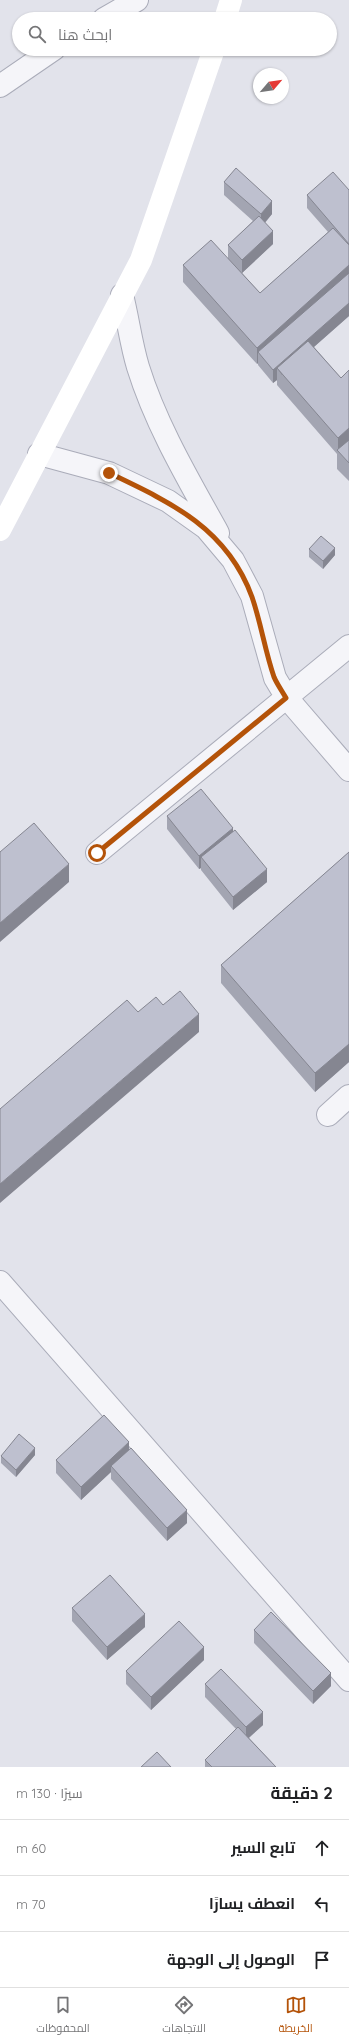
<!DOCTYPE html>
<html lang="ar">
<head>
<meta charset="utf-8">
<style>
  body { margin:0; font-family:Quicksand,Cairo,sans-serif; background:#f6f6f6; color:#202124; direction:rtl }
  .compass { position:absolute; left:253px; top:68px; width:36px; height:36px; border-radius:50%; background:#fff; box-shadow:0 1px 3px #0004; rotate:61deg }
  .stop { position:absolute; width:12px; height:12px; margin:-9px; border:3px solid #b45309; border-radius:50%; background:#fff }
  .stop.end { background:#b45309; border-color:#fff; box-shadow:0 1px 4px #0008 }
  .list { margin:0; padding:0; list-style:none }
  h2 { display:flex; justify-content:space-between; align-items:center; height:52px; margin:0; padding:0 16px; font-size:17px }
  h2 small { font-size:13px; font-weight:400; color:#757577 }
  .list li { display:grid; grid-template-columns:26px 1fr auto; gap:12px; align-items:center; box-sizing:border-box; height:56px; padding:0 16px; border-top:1px solid #e0e0e0 }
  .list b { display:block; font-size:15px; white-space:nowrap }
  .list em { font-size:13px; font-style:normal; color:#757577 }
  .icon { flex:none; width:22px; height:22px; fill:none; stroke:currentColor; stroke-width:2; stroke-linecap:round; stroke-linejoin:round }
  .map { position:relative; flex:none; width:349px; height:1767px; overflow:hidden; direction:ltr }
  .search { position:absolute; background:#fff; box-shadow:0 1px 3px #0004; left:12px; right:12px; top:12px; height:44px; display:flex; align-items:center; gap:10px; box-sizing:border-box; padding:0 14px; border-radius:22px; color:#757577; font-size:15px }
  .sheet { height:220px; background:#fff }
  nav { display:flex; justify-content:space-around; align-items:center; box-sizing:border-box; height:56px; border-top:1px solid #e0e0e0; background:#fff; font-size:11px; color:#757577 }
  nav a { display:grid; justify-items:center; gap:2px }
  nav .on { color:#b45309 }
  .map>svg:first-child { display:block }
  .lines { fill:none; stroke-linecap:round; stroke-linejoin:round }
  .street-casing { stroke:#aaacb9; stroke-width:24 }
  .street { stroke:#f5f5f9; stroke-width:22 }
  .secondary { stroke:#fff; stroke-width:22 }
  .wall { fill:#a3a5b2 }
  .shaded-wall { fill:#858691 }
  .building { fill:#bec0cf; stroke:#858691 }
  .route { stroke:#b45309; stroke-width:5 }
</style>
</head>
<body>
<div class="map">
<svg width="349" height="1767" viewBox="0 0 349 1767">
  <rect width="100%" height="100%" fill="#e2e3eb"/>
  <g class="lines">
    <!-- street casing -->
    <g class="street-casing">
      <path id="street" d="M 104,19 L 137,0
        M 0,86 L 54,49
        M 122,295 C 128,319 131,344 138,367 C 156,425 188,479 218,533
        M 39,454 L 109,473 L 168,501 L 206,528 L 233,560 L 252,596 L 275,678 L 287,698 L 349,770
        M 97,853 L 349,646
        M 328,1115 L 349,1096
        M 0,1282 L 349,1680"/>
    </g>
    <!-- street -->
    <use href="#street" class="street"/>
    <!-- secondary -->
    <path class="secondary" d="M 225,19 L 231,0
      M 0,530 L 141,260 L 214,49"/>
  </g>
  <!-- wall -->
  <path class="wall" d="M 224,182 L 272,214 L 265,223 L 273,244 L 242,273 L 260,293 L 328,232 L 307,208 L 307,195 L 349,190 L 349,316 L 314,347 L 341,378 L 349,370 L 349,481 L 337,469 L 337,454 L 277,385 L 277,380 L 273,383 L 258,365 L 258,363 L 257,364 L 183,282 L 183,265 L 228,258 L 228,245 L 253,221 L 224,195 Z
    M 309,549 L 335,555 L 323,569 L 309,557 Z
    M 167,816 L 233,831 L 267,882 L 233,910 L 201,870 L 201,868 L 199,869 L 167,829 Z
    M 349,852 L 349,1062 L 315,1092 L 221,983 L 221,965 Z
    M 129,1450 L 187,1523 L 167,1541 L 111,1479 L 111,1472 L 81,1500 L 56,1473 L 56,1460 Z
    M 35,1455 L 16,1477 L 1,1463 L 1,1456 Z
    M 72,1608 L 145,1627 L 107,1660 L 72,1621 Z
    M 254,1630 L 331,1686 L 313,1704 L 254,1643 Z
    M 204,1660 L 151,1710 L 126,1684 L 126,1671 Z
    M 205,1684 L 263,1725 L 249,1738 L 276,1767 L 205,1767 L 205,1760 L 236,1729 L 205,1697 Z"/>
  <!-- shaded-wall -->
  <path class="shaded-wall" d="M 272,201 L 272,214 L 261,227 L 261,214 Z
    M 273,231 L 273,244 L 242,273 L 242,260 Z
    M 349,265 L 349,281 L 258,352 L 258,363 L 257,364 L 257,348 Z
    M 349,303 L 349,316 L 282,375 L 277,368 L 277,380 L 273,383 L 273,370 Z
    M 349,428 L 349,445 L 338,450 L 338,438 Z
    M 335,548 L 335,555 L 323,569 L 323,561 Z
    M 233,828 L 233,841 L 201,857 L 201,868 L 199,869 L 199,856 Z
    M 69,864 L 69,882 L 0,942 L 0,923 Z
    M 267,869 L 267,882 L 233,910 L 233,897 Z
    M 199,1014 L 199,1032 L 0,1203 L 0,1184 Z
    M 349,1044 L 349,1062 L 315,1092 L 315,1073 Z
    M 129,1442 L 129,1455 L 111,1466 L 111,1472 L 81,1500 L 81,1487 Z
    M 35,1448 L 35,1455 L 16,1477 L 16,1470 Z
    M 187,1510 L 187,1523 L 167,1541 L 167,1528 Z
    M 145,1614 L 145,1627 L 107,1660 L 107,1647 Z
    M 204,1647 L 204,1660 L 151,1710 L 151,1697 Z
    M 331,1673 L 331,1686 L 313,1704 L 313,1691 Z
    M 263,1712 L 263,1725 L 246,1740 L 246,1727 Z"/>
  <!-- building -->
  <path class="building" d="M 236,168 L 272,201 L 261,214 L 224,182 Z
    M 333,172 L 349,190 L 349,244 L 307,195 Z
    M 259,216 L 273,231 L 242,260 L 228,245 Z
    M 333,228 L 349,245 L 349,265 L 257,348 L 183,265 L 211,240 L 260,293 Z
    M 349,273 L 349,303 L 273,370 L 258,352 Z
    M 308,341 L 341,378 L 349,370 L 349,428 L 338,438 L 277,368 Z
    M 349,440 L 349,463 L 337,450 Z
    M 321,536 L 335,548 L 323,561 L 309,549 Z
    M 201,789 L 233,828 L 199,856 L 167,816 Z
    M 34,823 L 69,864 L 0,923 L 0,852 Z
    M 235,830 L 267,869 L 233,897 L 201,857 Z
    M 349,852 L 349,1044 L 315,1073 L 221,965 Z
    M 180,991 L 199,1014 L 0,1184 L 0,1109 L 127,1000 L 138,1012 L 156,997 L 163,1005 Z
    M 104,1415 L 129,1442 L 81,1487 L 56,1460 Z
    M 19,1434 L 35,1448 L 16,1470 L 1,1456 Z
    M 131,1448 L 187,1510 L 167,1528 L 111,1466 Z
    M 110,1575 L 145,1614 L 107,1647 L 72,1608 Z
    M 271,1612 L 331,1673 L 313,1691 L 254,1630 Z
    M 179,1621 L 204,1647 L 151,1697 L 126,1671 Z
    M 221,1669 L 263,1712 L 246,1727 L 205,1684 Z
    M 238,1727 L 276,1767 L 212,1767 L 205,1760 Z
    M 157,1752 L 171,1767 L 141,1767 Z"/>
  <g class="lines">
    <!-- route -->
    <path class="route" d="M 97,853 L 286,698 C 282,691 277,684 274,677 C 265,651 261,623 252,597 C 227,528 170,502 109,473"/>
  </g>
</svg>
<svg class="compass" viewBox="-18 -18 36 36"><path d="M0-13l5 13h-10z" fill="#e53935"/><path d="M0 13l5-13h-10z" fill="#757577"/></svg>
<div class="stop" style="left:97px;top:853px"></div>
<div class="stop end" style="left:109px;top:473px"></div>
<div class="search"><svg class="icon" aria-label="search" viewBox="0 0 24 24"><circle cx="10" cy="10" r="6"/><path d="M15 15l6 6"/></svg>ابحث هنا</div>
</div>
<section class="sheet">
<h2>2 دقيقة<small>سيرًا · 130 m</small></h2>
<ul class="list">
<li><svg class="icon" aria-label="ahead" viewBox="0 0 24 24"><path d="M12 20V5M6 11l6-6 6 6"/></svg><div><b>تابع السير</b></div><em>60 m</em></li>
<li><svg class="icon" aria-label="left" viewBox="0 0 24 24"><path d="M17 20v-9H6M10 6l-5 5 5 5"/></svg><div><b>انعطف يسارًا</b></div><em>70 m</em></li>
<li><svg class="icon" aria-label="arrive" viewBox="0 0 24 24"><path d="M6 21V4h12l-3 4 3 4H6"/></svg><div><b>الوصول إلى الوجهة</b></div></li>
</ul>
</section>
<nav>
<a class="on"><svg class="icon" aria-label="map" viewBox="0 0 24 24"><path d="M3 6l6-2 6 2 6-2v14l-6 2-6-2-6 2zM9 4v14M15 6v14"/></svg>الخريطة</a>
<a><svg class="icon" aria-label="directions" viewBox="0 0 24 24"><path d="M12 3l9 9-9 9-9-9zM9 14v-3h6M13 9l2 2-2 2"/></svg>الاتجاهات</a>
<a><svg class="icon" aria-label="saved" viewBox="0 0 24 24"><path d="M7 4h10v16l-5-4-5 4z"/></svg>المحفوظات</a>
</nav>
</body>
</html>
